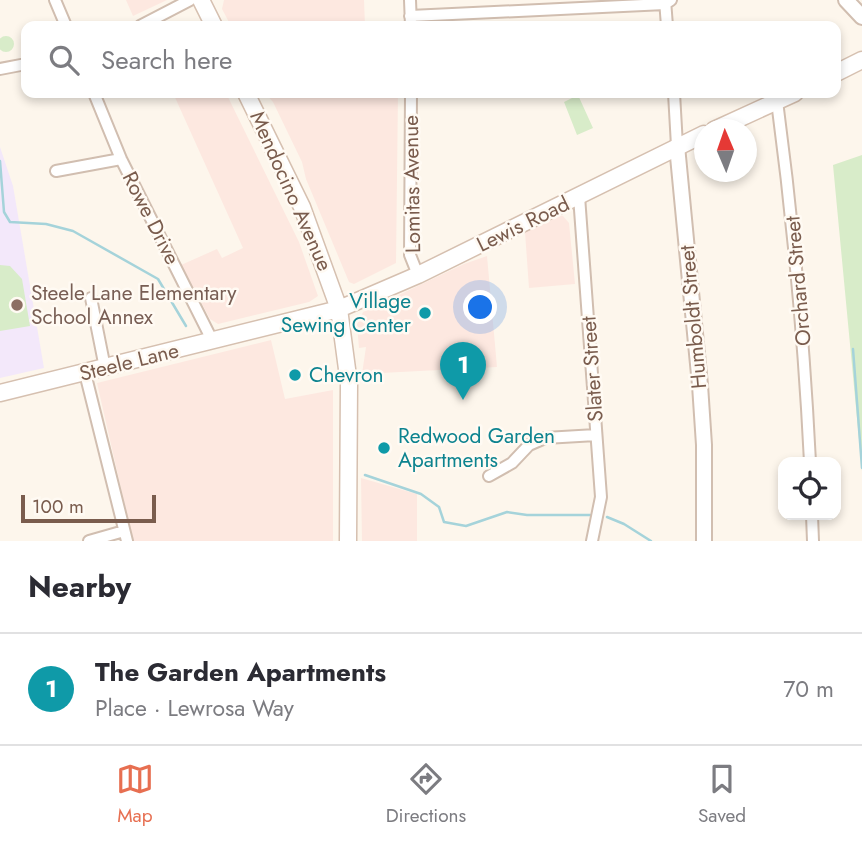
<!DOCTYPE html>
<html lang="en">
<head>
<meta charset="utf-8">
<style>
  body { margin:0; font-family:Jost,sans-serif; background:#f2f2f3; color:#2b2b33 }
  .controls { position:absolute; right:21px; bottom:21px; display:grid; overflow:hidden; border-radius:14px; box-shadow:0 4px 10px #0003 }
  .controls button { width:63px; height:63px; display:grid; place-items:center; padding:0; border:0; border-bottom:2px solid #e1e1e2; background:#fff; color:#2b2b33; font:35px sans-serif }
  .compass { position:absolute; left:694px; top:119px; width:63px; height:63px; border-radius:50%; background:#fff; box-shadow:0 4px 10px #0003; rotate:358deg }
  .scale { position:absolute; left:21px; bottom:18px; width:135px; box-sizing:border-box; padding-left:7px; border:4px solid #7a5c4d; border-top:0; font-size:19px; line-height:24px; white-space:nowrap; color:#7a5c4d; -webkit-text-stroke:5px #fffaf3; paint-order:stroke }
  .you { position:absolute; left:481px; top:308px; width:24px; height:24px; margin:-18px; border:5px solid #fff; border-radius:50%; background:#1a73e8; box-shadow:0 0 0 10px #1a73e833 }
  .badge { display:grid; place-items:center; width:46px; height:46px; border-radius:50%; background:#e76f51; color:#fff; font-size:23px; font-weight:700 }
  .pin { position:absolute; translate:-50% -58px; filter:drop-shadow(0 2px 4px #0008) }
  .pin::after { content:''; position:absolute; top:37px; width:24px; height:21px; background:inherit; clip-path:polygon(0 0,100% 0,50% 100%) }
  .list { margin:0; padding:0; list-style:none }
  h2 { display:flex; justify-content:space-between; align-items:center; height:91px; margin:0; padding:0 28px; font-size:30px }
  h2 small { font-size:23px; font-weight:400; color:#7c7c81 }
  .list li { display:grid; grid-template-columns:46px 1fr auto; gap:21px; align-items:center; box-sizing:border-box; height:112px; padding:0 28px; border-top:2px solid #e1e1e2 }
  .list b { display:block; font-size:26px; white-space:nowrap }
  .list p { margin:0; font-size:23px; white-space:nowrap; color:#7c7c81 }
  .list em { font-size:23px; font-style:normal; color:#7c7c81 }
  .icon { flex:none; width:38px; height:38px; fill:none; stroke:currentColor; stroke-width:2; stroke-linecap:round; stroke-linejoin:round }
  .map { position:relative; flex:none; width:862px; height:541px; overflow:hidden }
  .search { position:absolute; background:#fff; box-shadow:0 4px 10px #0003; left:21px; right:21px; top:21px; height:77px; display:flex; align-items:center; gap:18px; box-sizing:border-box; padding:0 24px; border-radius:14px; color:#7c7c81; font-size:26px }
  .sheet { height:203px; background:#fff }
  nav { display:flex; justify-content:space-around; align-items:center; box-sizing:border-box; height:98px; border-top:2px solid #e1e1e2; background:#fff; font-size:19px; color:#7c7c81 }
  nav a { display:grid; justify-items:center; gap:4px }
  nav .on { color:#e76f51 }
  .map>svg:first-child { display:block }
  .commercial { fill:#fde8e0 }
  .education { fill:#f3e8fa }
  .green { fill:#d8ecc9 }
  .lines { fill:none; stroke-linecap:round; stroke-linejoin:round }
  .stream { stroke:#a5d3da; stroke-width:2.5 }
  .minor-casing { stroke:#d1beb0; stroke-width:14 }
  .tertiary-casing { stroke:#d1beb0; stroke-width:18 }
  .secondary-casing { stroke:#d6c0b0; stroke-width:19 }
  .minor { stroke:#fff; stroke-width:10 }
  .tertiary { stroke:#fff; stroke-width:14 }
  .secondary { stroke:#fff; stroke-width:16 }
  .education-dot { fill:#8d6e63; stroke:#fffaf3; stroke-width:2.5 }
  .culture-dot { fill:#0f9aa8; stroke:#fffaf3; stroke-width:2.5 }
  .labels { text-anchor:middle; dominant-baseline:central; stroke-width:5; stroke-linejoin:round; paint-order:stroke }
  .street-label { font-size:21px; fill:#7a5c4d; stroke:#fffaf3 }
  .education-label { font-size:21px; fill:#785e54; stroke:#fffaf3; text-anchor:start }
  .culture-label { font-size:21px; fill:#0d838f; stroke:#fffaf3; text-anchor:start }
</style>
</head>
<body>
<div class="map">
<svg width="862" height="541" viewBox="0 0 862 541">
  <rect width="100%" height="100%" fill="#fdf6ec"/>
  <!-- commercial -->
  <path class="commercial" d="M 126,0 L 167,0 L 133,16 Z
    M 224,0 L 364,0 L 365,26 L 231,26 L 222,9 Z
    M 173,93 L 226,93 L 299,242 L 318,296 L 309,302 L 218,324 L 210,319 L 181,265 L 217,249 L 222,258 L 243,248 Z
    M 265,93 L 398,93 L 396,263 L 354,284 L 349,282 L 306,179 L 302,162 L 273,102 Z
    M 560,215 L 563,216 L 569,223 L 575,284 L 529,288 L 525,232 Z
    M 487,256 L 497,367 L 362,374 L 366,347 L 359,348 L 357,324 L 363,312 L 464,264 Z
    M 271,340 L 285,399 L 333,390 L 333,541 L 133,541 L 97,383 Z
    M 361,478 L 417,494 L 417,541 L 362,541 Z"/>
  <!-- education -->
  <path class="education" d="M 0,147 L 13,186 L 44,368 L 0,378 Z"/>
  <!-- green -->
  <path class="green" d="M-2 44a8 8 0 1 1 16 0a8 8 0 1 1-16 0Z
    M 578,95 L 593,128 L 577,135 L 564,102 Z
    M 862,155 L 862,471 L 833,165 Z
    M 0,265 L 10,266 L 22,279 L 30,326 L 0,331 Z"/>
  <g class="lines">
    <!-- stream -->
    <path class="stream" d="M 0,161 L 4,212 L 10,222 L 46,224 L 73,231 L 158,279 L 186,326
      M 853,349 L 862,468
      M 365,475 L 421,494 L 439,507 L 444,522 L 466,526 L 507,512 L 527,515 L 590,515
      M 607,517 L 624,524 L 651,541"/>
    <!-- minor casing -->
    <g class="minor-casing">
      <path id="minor" d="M 55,0 L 66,26
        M 410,0 L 411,26
        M 665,0 L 667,26
        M 410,16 L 665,4 L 671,0
        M 140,26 L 190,0
        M 0,69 L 26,64
        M 94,93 L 121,159 L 213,342
        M 411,93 L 410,255 L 418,275
        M 674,93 L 677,146
        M 777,101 C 793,221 804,341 810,462
        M 56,171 L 121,159
        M 579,196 L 601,497 L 592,541
        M 91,298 L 105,368
        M 85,373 L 127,541
        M 489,476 L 512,463 L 529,445 L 545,438 L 596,435
        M 812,515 L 813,541
        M 89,541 L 124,531"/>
    </g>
    <!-- tertiary casing -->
    <g class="tertiary-casing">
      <path id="tertiary" d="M 846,0 L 862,17
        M 677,146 L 700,385 L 704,445 L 704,541"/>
    </g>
    <!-- secondary casing -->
    <g class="secondary-casing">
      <path id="secondary" d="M 201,0 L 214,26
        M 836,73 L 862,60
        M 246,93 L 302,207 L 339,309 L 349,384 L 348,541
        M 714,130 L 795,93
        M 0,393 L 339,309 L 418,275 L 704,134"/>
    </g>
    <!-- minor -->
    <use href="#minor" class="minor"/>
    <!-- tertiary -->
    <use href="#tertiary" class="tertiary"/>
    <!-- secondary -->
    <use href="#secondary" class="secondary"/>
  </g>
  <!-- markers -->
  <circle class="education-dot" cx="17" cy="305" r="7"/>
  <g class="culture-dot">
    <circle cx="425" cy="313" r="7"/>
    <circle cx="295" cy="375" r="7"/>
    <circle cx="384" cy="448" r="7"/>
  </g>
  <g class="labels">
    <!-- street labels -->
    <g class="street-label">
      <text transform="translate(412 184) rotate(-91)">Lomitas Avenue</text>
      <text transform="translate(291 191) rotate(66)">Mendocino Avenue</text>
      <text transform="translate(151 218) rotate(63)">Rowe Drive</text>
      <text transform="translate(523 224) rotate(-26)">Lewis Road</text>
      <text transform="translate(798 281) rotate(-95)">Orchard Street</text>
      <text transform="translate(693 317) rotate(-95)">Humboldt Street</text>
      <text transform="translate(129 362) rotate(-14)">Steele Lane</text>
      <text transform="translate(592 369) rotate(-94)">Slater Street</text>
    </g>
    <!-- education labels -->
    <g class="education-label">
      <text x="31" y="293">Steele Lane Elementary<tspan x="31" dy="24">School Annex</tspan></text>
    </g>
    <!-- culture labels -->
    <g class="culture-label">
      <text x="411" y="301" text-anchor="end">Village<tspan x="411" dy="24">Sewing Center</tspan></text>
      <text x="309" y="375">Chevron</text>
      <text x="398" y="436">Redwood Garden<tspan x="398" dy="24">Apartments</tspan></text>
    </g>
  </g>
</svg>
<div class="controls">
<button><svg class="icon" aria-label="locate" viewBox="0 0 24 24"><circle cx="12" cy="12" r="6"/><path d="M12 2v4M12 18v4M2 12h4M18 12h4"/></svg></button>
</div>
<svg class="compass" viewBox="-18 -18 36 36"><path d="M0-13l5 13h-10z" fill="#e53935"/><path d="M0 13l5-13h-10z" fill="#7c7c81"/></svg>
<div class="scale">100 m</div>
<div class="you"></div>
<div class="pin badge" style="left:463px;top:400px;background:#0f9aa8">1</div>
<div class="search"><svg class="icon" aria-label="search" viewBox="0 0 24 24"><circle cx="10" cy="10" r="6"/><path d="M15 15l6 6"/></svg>Search here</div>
</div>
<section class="sheet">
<h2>Nearby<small></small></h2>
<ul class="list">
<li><span class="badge" style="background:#0f9aa8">1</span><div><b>The Garden Apartments</b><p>Place · Lewrosa Way</p></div><em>70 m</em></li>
</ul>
</section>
<nav>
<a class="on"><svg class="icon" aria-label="map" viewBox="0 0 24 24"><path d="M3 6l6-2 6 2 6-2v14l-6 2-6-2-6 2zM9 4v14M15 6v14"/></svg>Map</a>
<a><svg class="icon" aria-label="directions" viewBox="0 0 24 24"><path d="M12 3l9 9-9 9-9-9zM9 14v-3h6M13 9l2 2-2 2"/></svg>Directions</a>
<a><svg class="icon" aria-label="saved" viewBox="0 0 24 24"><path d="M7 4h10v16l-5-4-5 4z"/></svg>Saved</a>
</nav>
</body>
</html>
